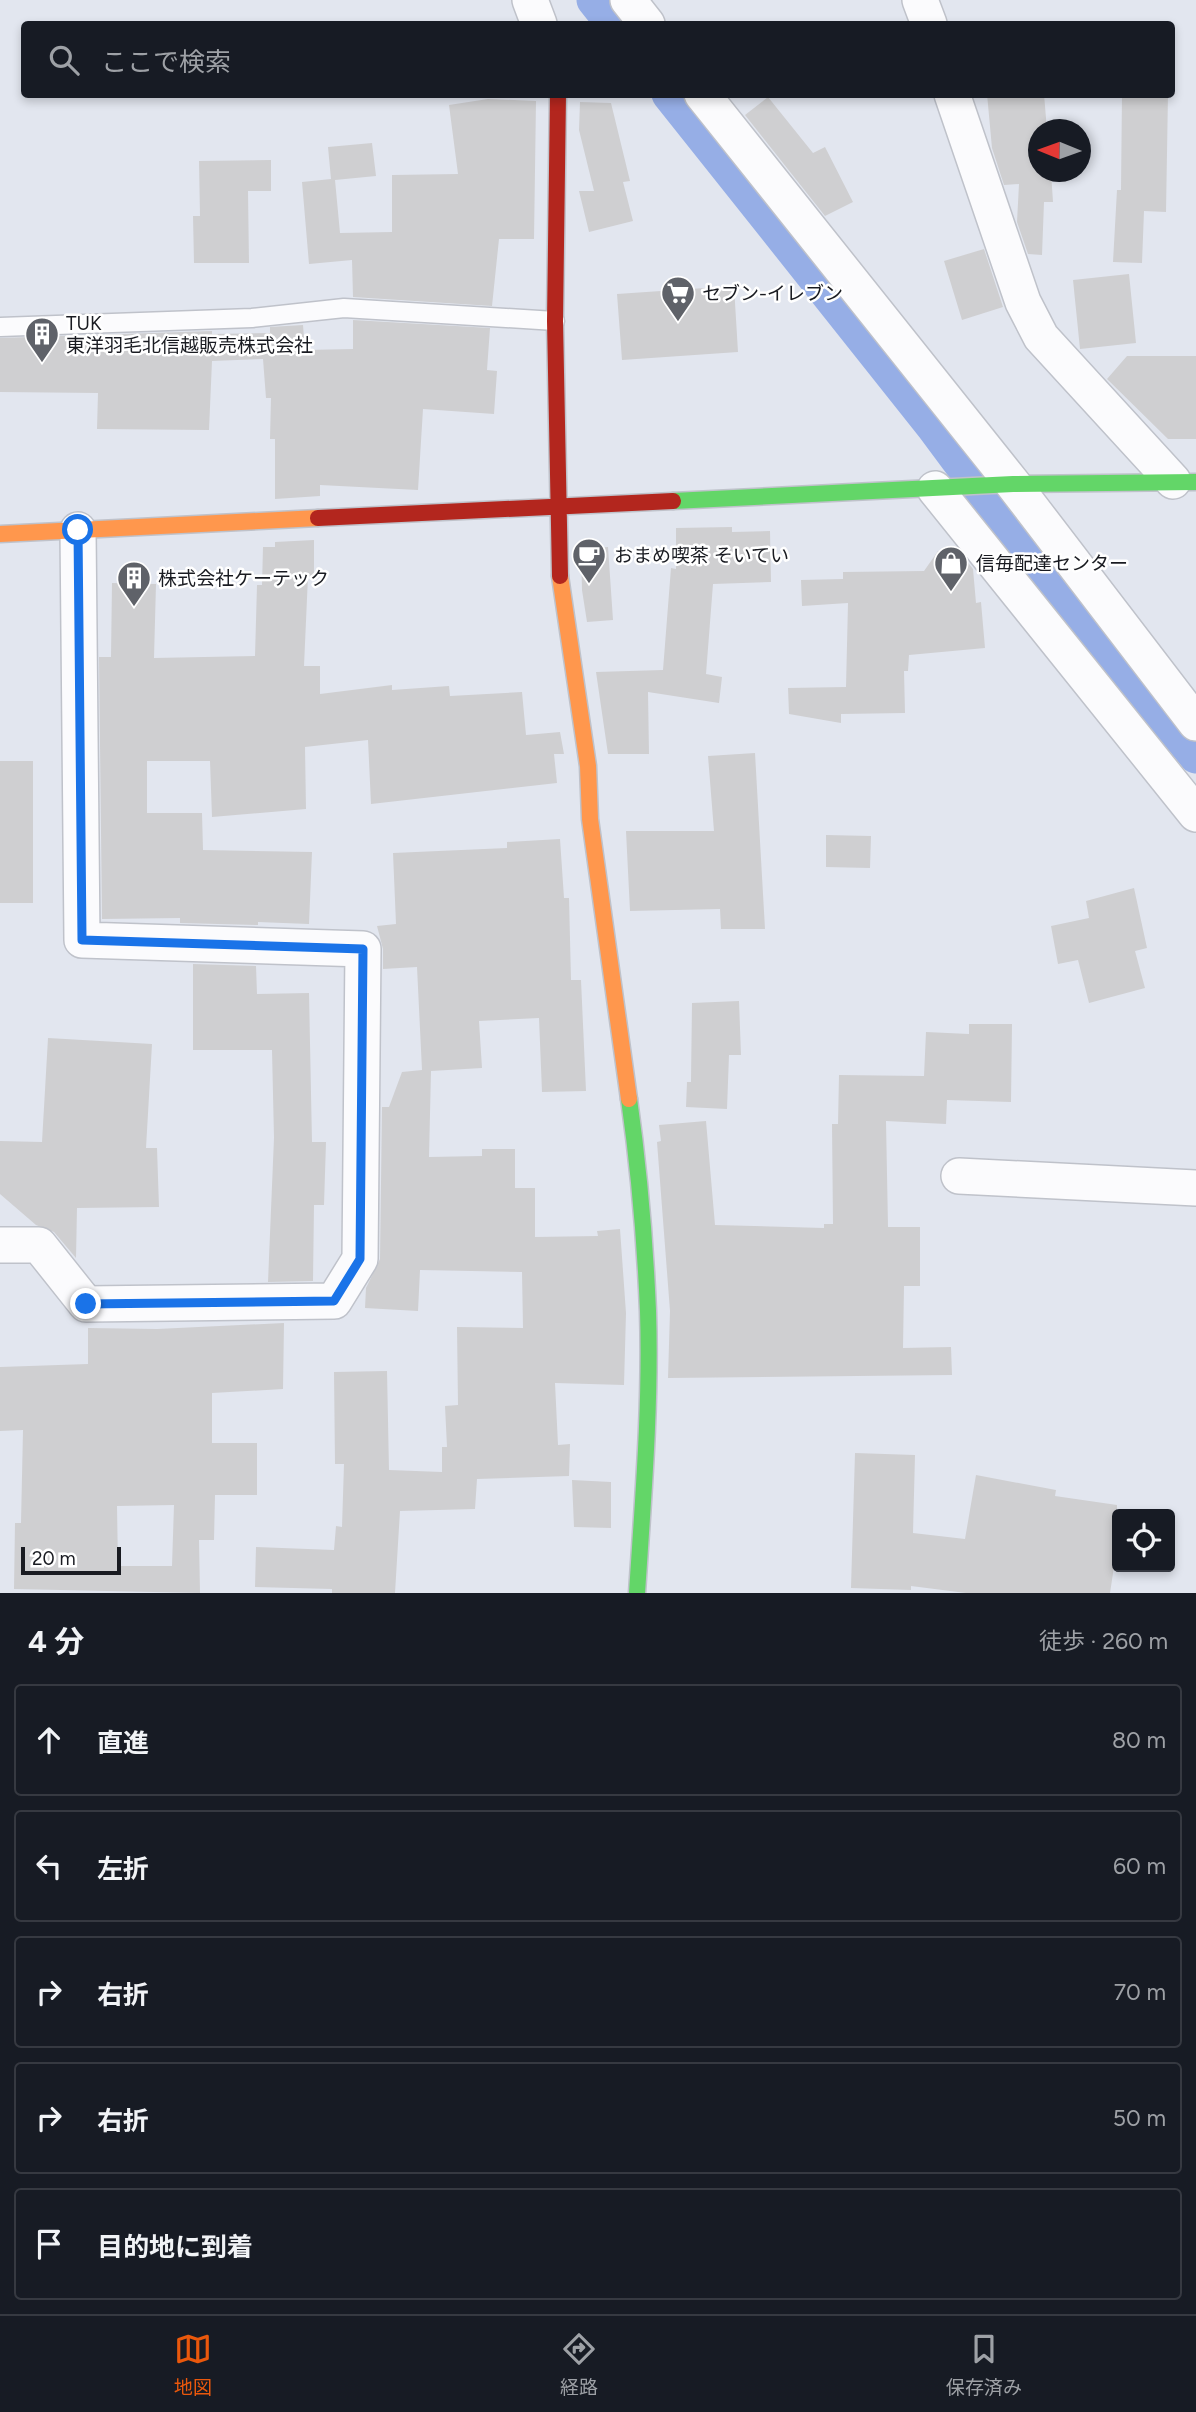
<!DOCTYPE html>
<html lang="ja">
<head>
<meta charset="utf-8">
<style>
  body { margin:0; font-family:Figtree,"Noto Sans JP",sans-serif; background:#242831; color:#f1f3f6 }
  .controls { position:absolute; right:21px; bottom:21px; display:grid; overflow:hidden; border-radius:7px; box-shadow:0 4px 10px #0003 }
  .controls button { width:63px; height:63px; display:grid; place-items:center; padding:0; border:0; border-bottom:2px solid #363941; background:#171b24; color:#f1f3f6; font:35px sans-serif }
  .compass { position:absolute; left:1028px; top:119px; width:63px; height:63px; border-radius:50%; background:#171b24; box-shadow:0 4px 10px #0003; rotate:271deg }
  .scale { position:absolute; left:21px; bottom:18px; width:100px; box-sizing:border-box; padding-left:7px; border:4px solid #191b21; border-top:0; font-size:19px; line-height:24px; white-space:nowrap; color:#191b21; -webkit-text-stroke:5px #fff; paint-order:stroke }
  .stop { position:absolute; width:21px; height:21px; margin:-16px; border:5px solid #1a73e8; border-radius:50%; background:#fff }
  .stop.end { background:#1a73e8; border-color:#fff; box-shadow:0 2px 7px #0008 }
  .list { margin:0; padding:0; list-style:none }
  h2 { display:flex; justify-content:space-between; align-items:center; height:91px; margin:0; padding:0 28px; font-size:30px }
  h2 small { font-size:23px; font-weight:400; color:#9ea1a6 }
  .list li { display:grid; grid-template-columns:46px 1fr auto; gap:21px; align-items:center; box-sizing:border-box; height:112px; margin:0 14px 14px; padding:0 14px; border:2px solid #363941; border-radius:7px }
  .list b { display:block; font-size:26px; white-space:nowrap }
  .list em { font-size:23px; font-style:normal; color:#9ea1a6 }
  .icon { flex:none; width:38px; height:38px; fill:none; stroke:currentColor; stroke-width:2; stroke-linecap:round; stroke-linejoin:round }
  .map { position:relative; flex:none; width:1196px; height:1593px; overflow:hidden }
  .search { position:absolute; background:#171b24; box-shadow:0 4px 10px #0003; left:21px; right:21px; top:21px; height:77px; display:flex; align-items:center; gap:18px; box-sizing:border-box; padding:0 24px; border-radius:7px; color:#9ea1a6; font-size:26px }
  .sheet { height:721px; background:#171b24 }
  nav { display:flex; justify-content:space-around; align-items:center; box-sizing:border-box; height:98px; border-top:2px solid #363941; background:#171b24; font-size:19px; color:#9ea1a6 }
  nav a { display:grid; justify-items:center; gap:4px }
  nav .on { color:#ea580c }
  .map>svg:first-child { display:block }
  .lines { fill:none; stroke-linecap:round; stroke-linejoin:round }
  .canal { stroke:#96aee6; stroke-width:35 }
  .building { fill:#cfcfd1; fill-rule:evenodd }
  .lane-casing { stroke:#bfc2ca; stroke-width:21 }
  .street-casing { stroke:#bfc2ca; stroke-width:38 }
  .fast-casing { stroke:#bfc2ca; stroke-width:19 }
  .slow-casing { stroke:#bfc2ca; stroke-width:19 }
  .jam-casing { stroke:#bfc2ca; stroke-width:19 }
  .lane { stroke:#fbfbfd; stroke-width:18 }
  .street { stroke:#fbfbfd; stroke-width:35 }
  .fast { stroke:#63d668; stroke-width:16 }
  .slow { stroke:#ff974d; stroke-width:16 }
  .jam { stroke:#b3261e; stroke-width:16 }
  .route { stroke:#1a73e8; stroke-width:9 }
  .labels { text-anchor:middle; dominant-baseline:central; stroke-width:5; stroke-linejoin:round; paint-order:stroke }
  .poi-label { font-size:19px; fill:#191b21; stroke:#fff; text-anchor:start }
</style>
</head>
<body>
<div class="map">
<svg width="1196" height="1593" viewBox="0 0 1196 1593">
  <rect width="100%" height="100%" fill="#e2e6ef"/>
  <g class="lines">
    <!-- canal -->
    <path class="canal" d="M 594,0 L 613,24
      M 669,94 L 933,426 L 1028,554 L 1196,756"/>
  </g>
  <!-- building -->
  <path class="building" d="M 987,94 L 1044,94 L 1047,130 L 1039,130 L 1039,172 L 1051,172 L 1053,202 L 1044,202 L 1042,255 L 1028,254 L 1017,222 L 1019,184 L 1004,185 L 992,148 Z
    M 1122,94 L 1168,94 L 1166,212 L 1144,211 L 1142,263 L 1113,262 L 1117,190 L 1121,190 Z
    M 768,97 L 813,153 L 825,147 L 853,202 L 825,216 L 745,115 Z
    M 488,99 L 536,101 L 534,239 L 499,239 L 492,306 L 353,297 L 352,260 L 309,264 L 302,182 L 331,179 L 328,147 L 372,143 L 376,176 L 335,180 L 340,233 L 392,232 L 392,175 L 458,174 L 449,105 Z
    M 580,102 L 611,103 L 630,181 L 623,182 L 633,221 L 589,232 L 579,191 L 594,191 L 579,130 Z
    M 271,160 L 271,191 L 248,191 L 249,263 L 194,263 L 193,216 L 200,216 L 199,161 Z
    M 984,249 L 1003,307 L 962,320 L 944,261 Z
    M 1129,274 L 1136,343 L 1080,349 L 1073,280 Z
    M 734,286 L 738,352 L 622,360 L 617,294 Z
    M 353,320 L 490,328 L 487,370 L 497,371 L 494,414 L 423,409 L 418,490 L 320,485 L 320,496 L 275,499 L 275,439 L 270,439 L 271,398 L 266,398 L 263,359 L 212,361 L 209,430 L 97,429 L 98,393 L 0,392 L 0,338 L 212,331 L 212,334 L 270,333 L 270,327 L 303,325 L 305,350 L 353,349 Z
    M 1127,356 L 1196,356 L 1196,439 L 1168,439 L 1107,379 Z
    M 732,527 L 732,532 L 770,531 L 771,582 L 713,584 L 706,674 L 722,677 L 719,703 L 648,692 L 649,754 L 608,754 L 596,672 L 663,670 L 671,568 L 676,569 L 676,528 Z
    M 314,540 L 314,577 L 308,576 L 304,666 L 320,666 L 320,694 L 392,685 L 392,690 L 449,686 L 450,696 L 522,692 L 526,735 L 560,732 L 564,754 L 554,754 L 557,783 L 371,804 L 368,740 L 305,747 L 306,809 L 212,817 L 210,761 L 147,761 L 147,813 L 202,813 L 203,850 L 312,852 L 309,924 L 258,922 L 258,925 L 180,923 L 180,918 L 102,919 L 99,657 L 111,657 L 112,583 L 156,584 L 154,658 L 255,656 L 257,585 L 262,585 L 263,547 L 275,547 L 275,542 Z
    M 608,547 L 613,620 L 587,622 L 582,590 L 581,549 Z
    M 958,550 L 973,569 L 976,603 L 981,602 L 985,648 L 909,655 L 908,671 L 904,671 L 905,713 L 841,714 L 841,723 L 789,714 L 788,688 L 846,687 L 848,603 L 802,606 L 801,580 L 843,579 L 843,572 L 924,571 L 938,551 Z
    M 755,753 L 765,929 L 721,929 L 720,909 L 630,911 L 626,831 L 714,831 L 708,756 Z
    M 0,761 L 33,761 L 33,903 L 0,903 Z
    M 826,835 L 871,836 L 870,868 L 826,867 Z
    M 560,839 L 564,898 L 569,898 L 571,980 L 581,980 L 586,1091 L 542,1092 L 539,1018 L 479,1021 L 482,1068 L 431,1071 L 429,1157 L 482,1156 L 482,1149 L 515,1149 L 515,1188 L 535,1188 L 535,1237 L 598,1236 L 597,1231 L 620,1229 L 626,1313 L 624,1385 L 555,1383 L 558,1445 L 570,1444 L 569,1476 L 477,1479 L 475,1509 L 400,1511 L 395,1593 L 332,1593 L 332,1589 L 255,1587 L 256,1547 L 334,1550 L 336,1526 L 342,1527 L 344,1464 L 335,1464 L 334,1372 L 387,1371 L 389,1470 L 442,1472 L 442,1447 L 447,1447 L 445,1406 L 458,1405 L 457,1327 L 523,1328 L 522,1272 L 420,1270 L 418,1311 L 365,1308 L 366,1288 L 380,1259 L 382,1107 L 389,1107 L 402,1072 L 422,1070 L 417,967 L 383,969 L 383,949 L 377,926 L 396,924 L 393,853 L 507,848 L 507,842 Z
    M 1134,888 L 1147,948 L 1135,951 L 1145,988 L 1089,1003 L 1078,960 L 1058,964 L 1051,926 L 1089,918 L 1086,901 Z
    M 193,964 L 256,966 L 257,994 L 309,993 L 312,1142 L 326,1142 L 324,1205 L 314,1205 L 313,1281 L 268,1282 L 274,1138 L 272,1050 L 193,1050 Z
    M 739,1001 L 741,1055 L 729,1055 L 727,1109 L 686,1107 L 687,1082 L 691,1082 L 692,1003 Z
    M 969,1024 L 1012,1024 L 1011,1102 L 947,1100 L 946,1124 L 886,1121 L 888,1227 L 920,1227 L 920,1286 L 904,1286 L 903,1348 L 951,1347 L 952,1375 L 668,1378 L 670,1311 L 657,1142 L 661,1141 L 659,1125 L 706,1121 L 715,1225 L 824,1228 L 824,1224 L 833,1224 L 832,1124 L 838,1124 L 839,1075 L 924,1076 L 926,1032 L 969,1034 Z
    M 48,1038 L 152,1044 L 146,1148 L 157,1148 L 159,1207 L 77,1208 L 76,1258 L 54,1232 L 36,1225 L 0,1194 L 0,1141 L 42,1142 Z
    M 284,1323 L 283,1389 L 212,1393 L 212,1443 L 257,1443 L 257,1495 L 215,1495 L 214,1540 L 199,1540 L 200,1593 L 14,1589 L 15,1523 L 21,1523 L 23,1430 L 0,1431 L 0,1367 L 88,1364 L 88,1328 L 157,1329 ZM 174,1505 L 172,1566 L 118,1566 L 117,1506 Z
    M 855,1453 L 915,1455 L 913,1533 L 965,1539 L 976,1475 L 1056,1490 L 1055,1496 L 1117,1505 L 1117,1547 L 1110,1593 L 966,1593 L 911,1586 L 911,1590 L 851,1588 Z
    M 572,1480 L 611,1482 L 611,1528 L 574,1527 Z"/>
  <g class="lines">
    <!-- lane casing -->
    <g class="lane-casing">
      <path id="lane" d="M 0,327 L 252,318 L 344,308 L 555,321"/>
    </g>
    <!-- street casing -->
    <g class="street-casing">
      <path id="street" d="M 530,0 L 539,24
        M 628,0 L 647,24
        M 920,0 L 929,24
        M 702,94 L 1013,484 L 1196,723
        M 952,94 L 1023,302 L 1041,337 L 1173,481
        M 935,489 L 1196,814
        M 959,1176 L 1196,1188
        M 0,1245 L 39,1245 L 86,1304 L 334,1301 L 360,1259 L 363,949 L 82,940 L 78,530"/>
    </g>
    <!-- fast casing -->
    <g class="fast-casing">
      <path id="fast" d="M 673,501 L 1013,484 L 1196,482
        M 629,1099 C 639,1169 645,1240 648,1311 C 651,1404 643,1500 637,1593"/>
    </g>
    <!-- slow casing -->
    <g class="slow-casing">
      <path id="slow" d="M 0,534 L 318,518
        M 560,576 L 588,766 L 590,819 L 629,1099"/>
    </g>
    <!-- jam casing -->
    <g class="jam-casing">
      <path id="jam" d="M 558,94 L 555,321 L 560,576
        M 318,518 L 673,501"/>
    </g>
    <!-- lane -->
    <use href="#lane" class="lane"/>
    <!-- street -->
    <use href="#street" class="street"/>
    <!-- fast -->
    <use href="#fast" class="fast"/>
    <!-- slow -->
    <use href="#slow" class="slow"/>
    <!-- jam -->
    <use href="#jam" class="jam"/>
  </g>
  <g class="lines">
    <!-- route -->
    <path class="route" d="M 78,530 L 82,940 L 363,949 L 360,1259 L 334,1301 L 86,1304"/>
  </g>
  <!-- icons -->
  <defs>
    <g id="supermarket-pin" transform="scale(1.75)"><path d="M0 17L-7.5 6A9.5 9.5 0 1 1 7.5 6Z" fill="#5f6269" stroke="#fff"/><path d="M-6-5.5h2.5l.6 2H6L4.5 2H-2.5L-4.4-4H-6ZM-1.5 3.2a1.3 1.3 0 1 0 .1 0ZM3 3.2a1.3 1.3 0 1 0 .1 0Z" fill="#fff"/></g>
    <g id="building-pin" transform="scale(1.75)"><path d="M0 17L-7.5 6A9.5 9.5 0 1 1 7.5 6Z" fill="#5f6269" stroke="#fff"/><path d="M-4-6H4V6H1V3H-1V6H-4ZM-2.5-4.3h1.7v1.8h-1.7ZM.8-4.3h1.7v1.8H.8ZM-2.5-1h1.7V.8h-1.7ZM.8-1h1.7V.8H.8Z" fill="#fff"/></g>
    <g id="cafe-pin" transform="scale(1.75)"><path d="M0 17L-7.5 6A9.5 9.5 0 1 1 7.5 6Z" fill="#5f6269" stroke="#fff"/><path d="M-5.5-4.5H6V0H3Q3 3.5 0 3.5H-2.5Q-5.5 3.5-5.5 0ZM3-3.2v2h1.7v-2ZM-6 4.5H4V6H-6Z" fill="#fff"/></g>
    <g id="shop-pin" transform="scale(1.75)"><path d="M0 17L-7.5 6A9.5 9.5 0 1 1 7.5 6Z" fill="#5f6269" stroke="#fff"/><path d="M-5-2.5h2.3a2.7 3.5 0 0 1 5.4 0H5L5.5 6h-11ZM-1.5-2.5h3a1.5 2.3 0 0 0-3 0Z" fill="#fff"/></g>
  </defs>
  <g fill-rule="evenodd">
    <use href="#supermarket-pin" x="678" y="293"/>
    <use href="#building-pin" x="42" y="334"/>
    <use href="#cafe-pin" x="589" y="555"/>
    <use href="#shop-pin" x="951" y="563"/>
    <use href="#building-pin" x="134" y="578"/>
  </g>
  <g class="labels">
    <!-- poi labels -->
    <g class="poi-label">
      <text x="702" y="293">セブン-イレブン</text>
      <text x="66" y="323">TUK<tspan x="66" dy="22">東洋羽毛北信越販売株式会社</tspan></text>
      <text x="614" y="555">おまめ喫茶 そいてい</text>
      <text x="976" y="563">信毎配達センター</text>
      <text x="158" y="578">株式会社ケーテック</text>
    </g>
  </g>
</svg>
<div class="controls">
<button><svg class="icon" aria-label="locate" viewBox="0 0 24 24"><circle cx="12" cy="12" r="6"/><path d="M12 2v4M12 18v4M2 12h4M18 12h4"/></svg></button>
</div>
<svg class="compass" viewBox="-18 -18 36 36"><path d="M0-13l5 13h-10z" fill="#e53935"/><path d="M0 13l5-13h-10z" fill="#9ea1a6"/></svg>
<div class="scale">20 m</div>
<div class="stop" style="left:78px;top:530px"></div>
<div class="stop end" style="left:86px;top:1304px"></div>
<div class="search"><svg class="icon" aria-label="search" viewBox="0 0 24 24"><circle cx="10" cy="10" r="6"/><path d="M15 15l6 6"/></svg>ここで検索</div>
</div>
<section class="sheet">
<h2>4 分<small>徒歩 · 260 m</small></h2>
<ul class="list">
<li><svg class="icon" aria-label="ahead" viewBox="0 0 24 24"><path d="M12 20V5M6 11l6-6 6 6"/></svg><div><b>直進</b></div><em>80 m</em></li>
<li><svg class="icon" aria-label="left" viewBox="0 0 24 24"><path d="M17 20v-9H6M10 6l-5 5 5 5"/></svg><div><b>左折</b></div><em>60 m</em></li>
<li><svg class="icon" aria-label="right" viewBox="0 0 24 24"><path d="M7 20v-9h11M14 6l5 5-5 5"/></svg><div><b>右折</b></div><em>70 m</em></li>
<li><svg class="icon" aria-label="right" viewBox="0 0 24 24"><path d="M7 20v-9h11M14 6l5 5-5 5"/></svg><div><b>右折</b></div><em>50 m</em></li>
<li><svg class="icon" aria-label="arrive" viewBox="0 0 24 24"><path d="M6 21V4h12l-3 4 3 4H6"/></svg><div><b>目的地に到着</b></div></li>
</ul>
</section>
<nav>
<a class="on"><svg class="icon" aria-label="map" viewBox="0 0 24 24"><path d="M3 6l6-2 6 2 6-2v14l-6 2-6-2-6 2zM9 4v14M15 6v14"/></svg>地図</a>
<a><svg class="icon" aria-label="directions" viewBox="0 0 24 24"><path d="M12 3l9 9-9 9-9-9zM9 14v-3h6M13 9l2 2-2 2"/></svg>経路</a>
<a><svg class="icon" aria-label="saved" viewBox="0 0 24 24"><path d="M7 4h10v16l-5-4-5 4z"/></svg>保存済み</a>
</nav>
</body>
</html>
